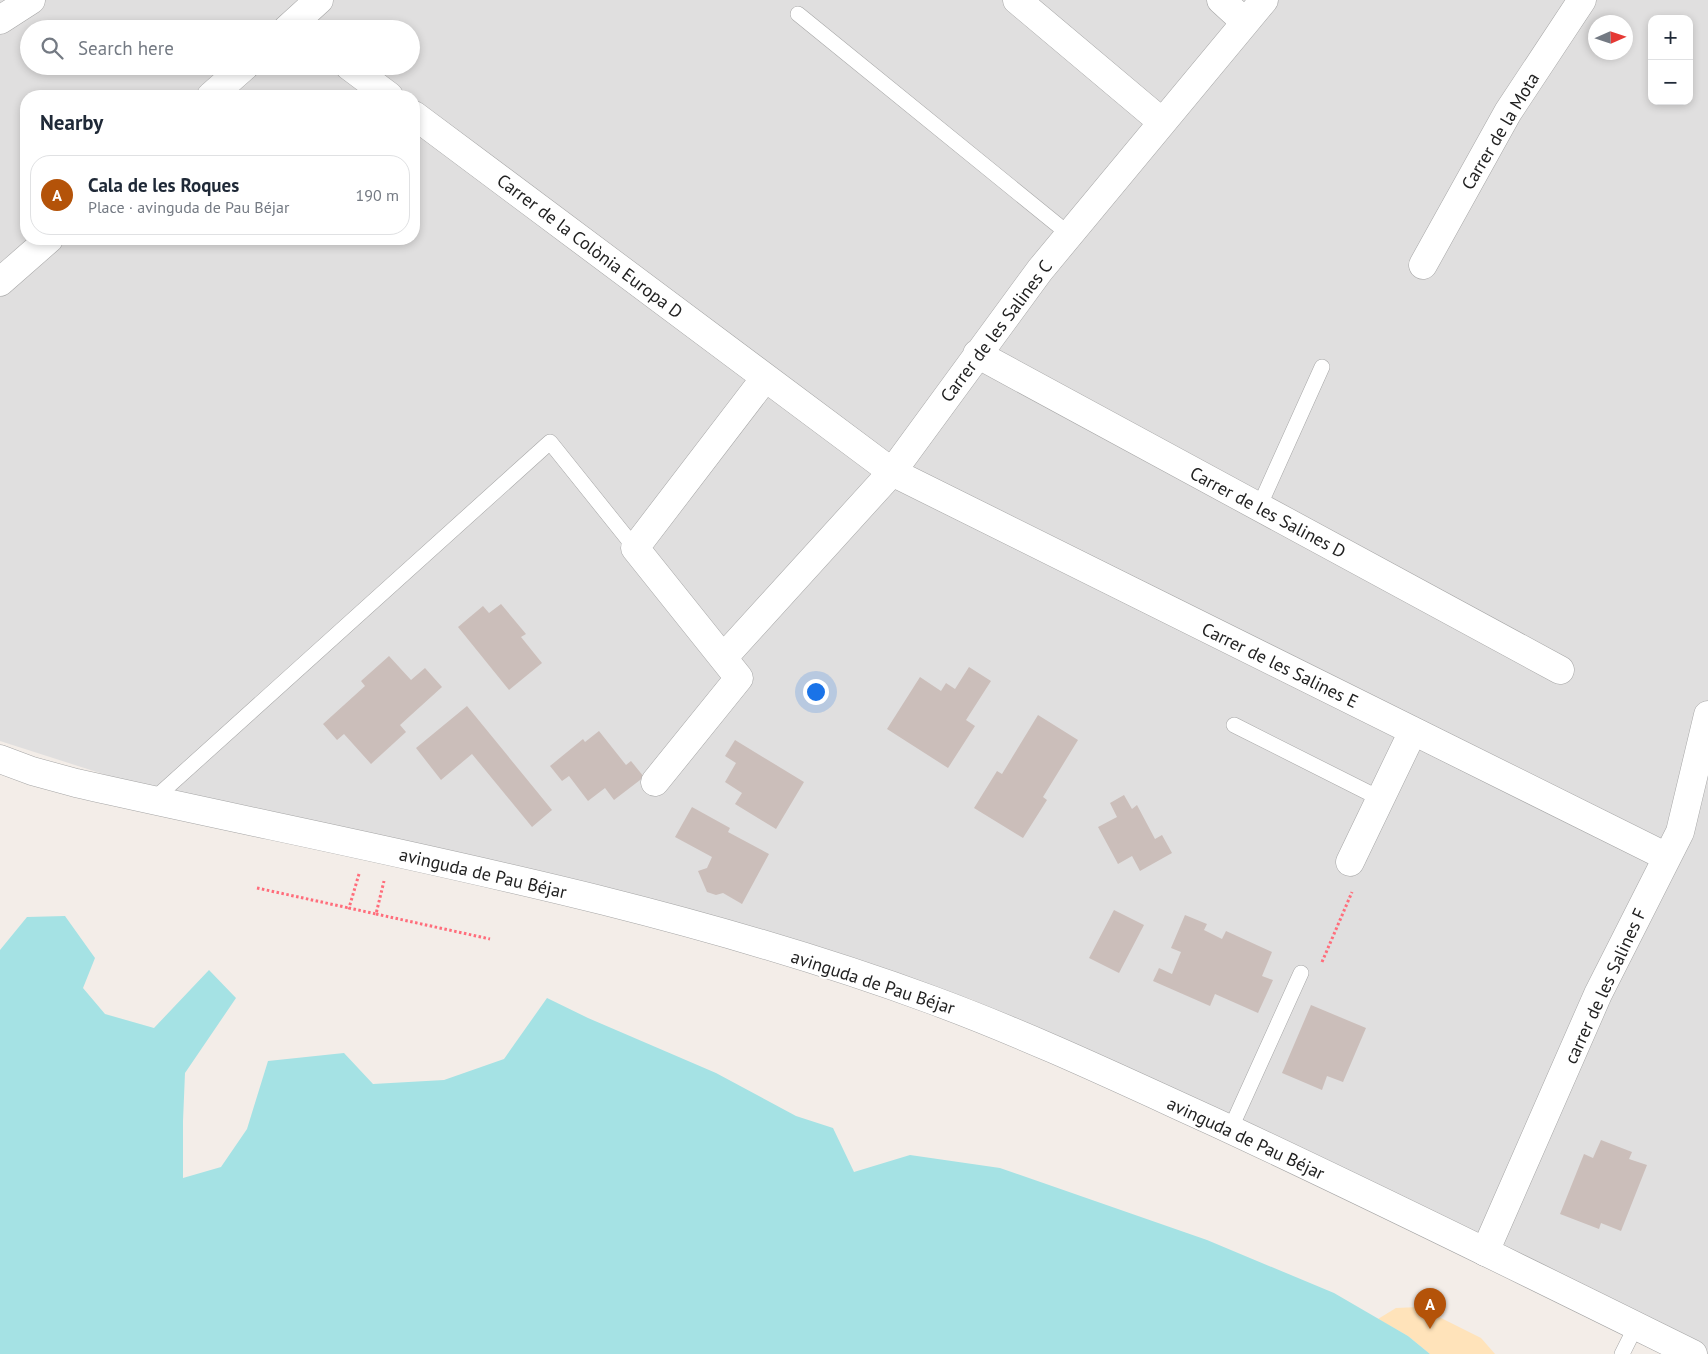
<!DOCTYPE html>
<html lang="en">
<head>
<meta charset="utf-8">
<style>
  body { margin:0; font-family:"PT Sans",sans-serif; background:#f6f6f7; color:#1f2937 }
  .controls { position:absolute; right:15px; top:15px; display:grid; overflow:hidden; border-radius:10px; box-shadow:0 2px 8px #0003 }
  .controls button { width:45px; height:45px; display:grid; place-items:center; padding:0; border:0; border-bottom:1px solid #e0e1e3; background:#fff; color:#1f2937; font:25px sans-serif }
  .compass { position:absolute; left:1588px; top:15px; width:45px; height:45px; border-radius:50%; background:#fff; box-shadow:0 2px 8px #0003; rotate:87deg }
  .you { position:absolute; left:815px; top:691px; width:18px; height:18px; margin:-12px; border:4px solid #fff; border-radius:50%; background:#1a73e8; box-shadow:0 0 0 8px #1a73e833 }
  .badge { display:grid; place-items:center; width:32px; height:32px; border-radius:50%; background:#b45309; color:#fff; font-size:16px; font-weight:700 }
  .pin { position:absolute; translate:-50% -41px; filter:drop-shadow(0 1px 2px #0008) }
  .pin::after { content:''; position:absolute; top:26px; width:18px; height:15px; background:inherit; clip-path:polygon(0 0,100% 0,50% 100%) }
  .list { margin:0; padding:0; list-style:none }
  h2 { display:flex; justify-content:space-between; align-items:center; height:65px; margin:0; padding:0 20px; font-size:21px }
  h2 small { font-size:16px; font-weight:400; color:#747a83 }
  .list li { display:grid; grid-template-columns:32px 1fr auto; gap:15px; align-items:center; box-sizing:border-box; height:80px; margin:0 10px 10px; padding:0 10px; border:1px solid #e0e1e3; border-radius:20px }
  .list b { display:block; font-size:19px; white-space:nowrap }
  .list p { margin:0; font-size:16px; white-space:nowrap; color:#747a83 }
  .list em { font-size:16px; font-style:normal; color:#747a83 }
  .icon { flex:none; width:28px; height:28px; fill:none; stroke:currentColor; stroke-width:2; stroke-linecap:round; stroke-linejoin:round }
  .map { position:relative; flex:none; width:1708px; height:1354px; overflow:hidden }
  .search { position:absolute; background:#fff; box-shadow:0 2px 8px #0003; left:20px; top:20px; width:400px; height:55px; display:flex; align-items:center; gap:12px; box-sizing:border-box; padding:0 18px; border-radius:28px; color:#747a83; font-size:19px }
  .panel { position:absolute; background:#fff; box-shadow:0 2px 8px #0003; left:20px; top:90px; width:400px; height:155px; border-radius:20px }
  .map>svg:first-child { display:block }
  .residential { fill:#e0dfdf; fill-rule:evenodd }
  .sand { fill:#ffe3ba }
  .water { fill:#a5e2e4 }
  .building { fill:#cbbeba }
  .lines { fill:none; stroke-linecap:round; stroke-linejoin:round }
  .service-casing { stroke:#a6a6a6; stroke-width:16 }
  .minor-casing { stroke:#a6a6a6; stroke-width:29 }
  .tertiary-casing { stroke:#a6a6a6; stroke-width:29 }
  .path { stroke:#ff6d7b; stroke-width:3; stroke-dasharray:2.5 2.5; stroke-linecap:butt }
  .service { stroke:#fff; stroke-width:15 }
  .minor { stroke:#fff; stroke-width:28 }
  .tertiary { stroke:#fff; stroke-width:28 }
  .labels { text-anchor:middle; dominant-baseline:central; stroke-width:4; stroke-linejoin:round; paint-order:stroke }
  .street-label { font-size:18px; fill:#222; stroke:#fff }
</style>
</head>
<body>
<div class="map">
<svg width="1708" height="1354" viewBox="0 0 1708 1354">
  <rect width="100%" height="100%" fill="#f3ede8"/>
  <!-- residential -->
  <path class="residential" d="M 0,0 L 1708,0 L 1708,1354 L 1695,1354 L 1437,1214 L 971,999 L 128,782 L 0,741 ZM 1652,19 L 1689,19 L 1689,101 L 1652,101 ZM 1596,22 L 1626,22 L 1626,52 L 1596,52 ZM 29,29 L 411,29 L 411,66 L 29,66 ZM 26,96 L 414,96 L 414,239 L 26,239 Z"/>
  <!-- sand -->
  <path class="sand" d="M 1419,1307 L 1481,1338 L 1495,1354 L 1430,1354 L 1408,1336 L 1378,1319 L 1396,1308 Z"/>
  <!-- water -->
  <path class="water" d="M 65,916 L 95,958 L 83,988 L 105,1014 L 154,1028 L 209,970 L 236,998 L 185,1073 L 183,1121 L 183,1178 L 221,1167 L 247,1129 L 268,1061 L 344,1053 L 373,1084 L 444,1080 L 504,1059 L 547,998 L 588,1018 L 716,1073 L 796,1116 L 833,1128 L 854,1172 L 910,1155 L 1000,1168 L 1207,1240 L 1334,1293 L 1408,1336 L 1430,1354 L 0,1354 L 0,950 L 27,917 Z"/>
  <!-- building -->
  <path class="building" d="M 501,604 L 526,634 L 521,637 L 542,663 L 509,690 L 458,627 L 483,606 L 489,613 Z
    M 389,656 L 411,680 L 425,668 L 442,687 L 400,725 L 406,732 L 371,764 L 344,734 L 337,740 L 323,724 L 365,686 L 361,681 Z
    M 969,667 L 991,681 L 966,720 L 975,726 L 948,768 L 887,729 L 920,677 L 941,691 L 946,683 L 955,689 Z
    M 467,706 L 552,810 L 532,827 L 472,754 L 441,780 L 416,748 Z
    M 1038,715 L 1078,740 L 1043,797 L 1047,800 L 1023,838 L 974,808 L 997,771 L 1002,774 Z
    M 599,731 L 626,765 L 631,761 L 644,777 L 614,800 L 605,788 L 588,801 L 569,776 L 562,781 L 550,766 L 583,739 L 585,742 Z
    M 735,740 L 804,782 L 776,829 L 735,804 L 742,793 L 725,782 L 736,763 L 725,756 Z
    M 1124,795 L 1132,809 L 1137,805 L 1155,839 L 1162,835 L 1172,853 L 1140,871 L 1132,856 L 1118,864 L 1098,827 L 1117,817 L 1110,803 Z
    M 692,807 L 730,828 L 728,832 L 769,854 L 742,904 L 723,893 L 716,895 L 707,892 L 698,871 L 707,868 L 712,857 L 675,837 Z
    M 1114,910 L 1144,925 L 1119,973 L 1089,958 Z
    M 1185,915 L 1207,924 L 1204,930 L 1222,939 L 1226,931 L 1272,952 L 1262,976 L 1273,980 L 1258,1013 L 1215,994 L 1210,1006 L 1153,981 L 1159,968 L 1172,974 L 1181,952 L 1171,948 Z
    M 1311,1005 L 1366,1028 L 1343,1082 L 1327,1076 L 1322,1090 L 1282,1073 Z
    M 1601,1140 L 1632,1152 L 1629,1159 L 1647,1165 L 1621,1231 L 1601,1223 L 1599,1229 L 1560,1214 L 1584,1154 L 1593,1158 Z"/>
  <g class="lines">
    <!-- service casing -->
    <g class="service-casing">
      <path id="service" d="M 798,14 L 1070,235
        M 1259,507 L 1322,367
        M 1234,725 L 1381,799
        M 153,800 L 550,442 L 635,548
        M 1230,1130 L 1301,973
        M 1622,1354 L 1636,1326"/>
    </g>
    <!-- minor casing -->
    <g class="minor-casing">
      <path id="minor" d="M 1017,0 L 1162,122
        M 1221,0 L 1245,22
        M 0,20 L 31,0
        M 287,29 L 319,0
        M 349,66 L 389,96
        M 211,96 L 245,66
        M 414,115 L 892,472 L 1667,857
        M 1423,265 L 1508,112 L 1582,0
        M 0,282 L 49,239
        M 977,354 L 1560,670
        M 723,658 L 635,548 L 765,378
        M 655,782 L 739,678 L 723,658 L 892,472 L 1040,270 L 1264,0
        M 1350,862 L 1413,731
        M 1485,1252 L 1598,994 L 1680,832 L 1708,715"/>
    </g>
    <!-- tertiary casing -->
    <g class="tertiary-casing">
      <path id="tertiary" d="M 0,759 L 32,771 L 76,783 C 363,848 655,898 932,1000 C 1027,1035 1118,1078 1210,1120 C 1372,1195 1533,1275 1693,1354"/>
    </g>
    <!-- path -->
    <path class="path" d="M 359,874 L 349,908 L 376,914 L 384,881
      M 257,888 L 349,908
      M 376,914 L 490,939
      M 1322,962 L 1352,892"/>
    <!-- service -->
    <use href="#service" class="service"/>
    <!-- minor -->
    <use href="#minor" class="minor"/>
    <!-- tertiary -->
    <use href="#tertiary" class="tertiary"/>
  </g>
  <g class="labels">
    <!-- street labels -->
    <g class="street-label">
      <text transform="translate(1500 131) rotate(-59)">Carrer de la Mota</text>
      <text transform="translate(590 246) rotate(37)">Carrer de la Colònia Europa D</text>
      <text transform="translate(996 331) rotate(-53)">Carrer de les Salines C</text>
      <text transform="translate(1268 512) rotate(28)">Carrer de les Salines D</text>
      <text transform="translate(1280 665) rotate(26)">Carrer de les Salines E</text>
      <text transform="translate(483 873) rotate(13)">avinguda de Pau Béjar</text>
      <text transform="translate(873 982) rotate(18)">avinguda de Pau Béjar</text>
      <text transform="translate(1605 986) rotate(-65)">carrer de les Salines F</text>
      <text transform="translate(1246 1138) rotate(25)">avinguda de Pau Béjar</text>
    </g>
  </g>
</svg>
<div class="controls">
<button>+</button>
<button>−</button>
</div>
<svg class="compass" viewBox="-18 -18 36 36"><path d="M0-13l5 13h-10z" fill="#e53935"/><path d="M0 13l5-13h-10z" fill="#747a83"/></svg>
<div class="you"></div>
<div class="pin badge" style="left:1430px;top:1329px">A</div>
<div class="search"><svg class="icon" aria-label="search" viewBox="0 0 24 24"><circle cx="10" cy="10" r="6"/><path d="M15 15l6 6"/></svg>Search here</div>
<section class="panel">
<h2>Nearby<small></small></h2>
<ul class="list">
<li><span class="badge">A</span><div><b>Cala de les Roques</b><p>Place · avinguda de Pau Béjar</p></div><em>190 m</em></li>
</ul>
</section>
</div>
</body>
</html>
